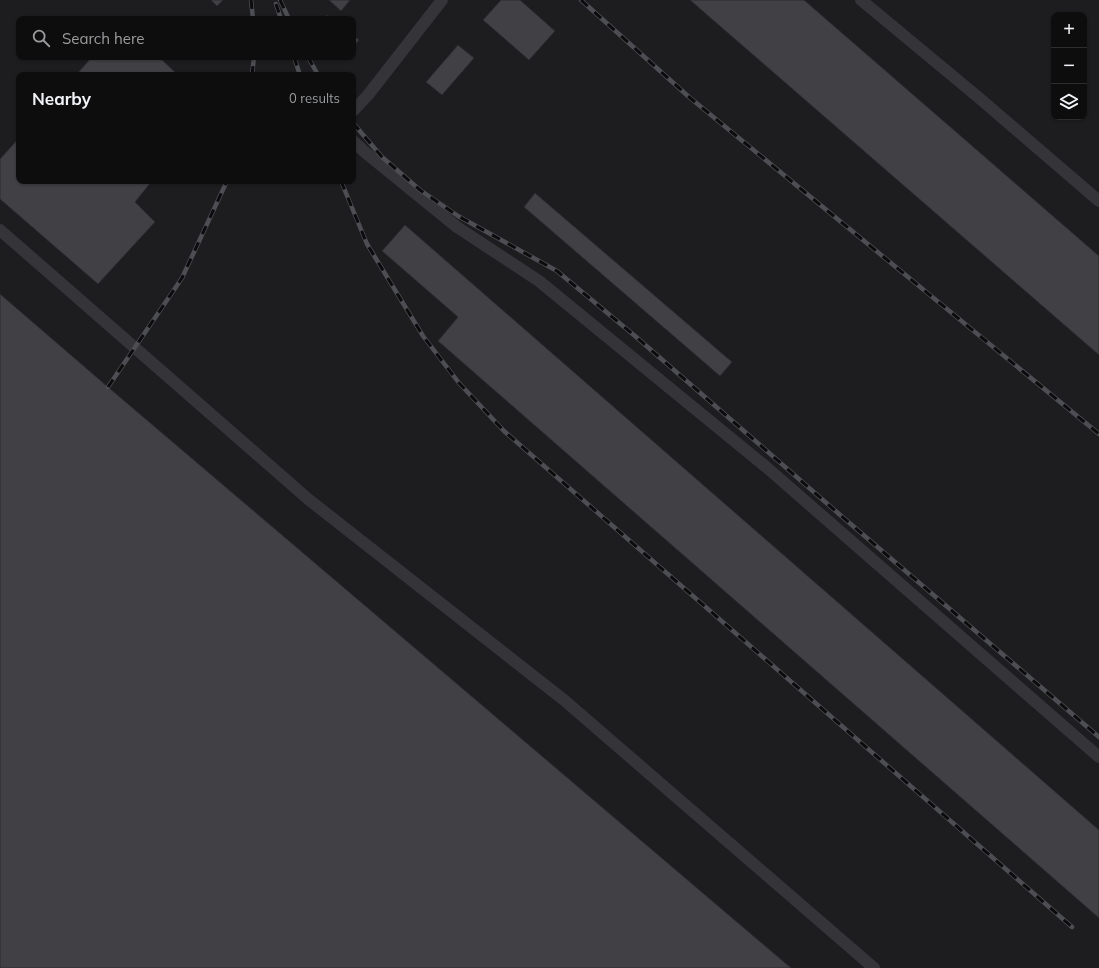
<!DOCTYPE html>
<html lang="en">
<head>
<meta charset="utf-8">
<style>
  body { margin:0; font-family:Mulish,sans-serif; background:#1b1b1c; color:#f1f3f6 }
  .controls { position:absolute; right:12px; top:12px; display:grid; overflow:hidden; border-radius:8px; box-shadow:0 1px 3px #0004 }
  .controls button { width:36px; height:36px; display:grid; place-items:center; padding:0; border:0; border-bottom:1px solid #2d2d2e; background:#0d0d0e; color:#f1f3f6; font:20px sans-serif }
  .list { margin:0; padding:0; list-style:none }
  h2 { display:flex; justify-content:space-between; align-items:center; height:52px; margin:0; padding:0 16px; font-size:17px }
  h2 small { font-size:13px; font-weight:400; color:#9a9c9e }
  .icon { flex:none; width:22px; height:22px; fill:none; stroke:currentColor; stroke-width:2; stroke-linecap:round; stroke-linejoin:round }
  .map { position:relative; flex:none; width:1099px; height:968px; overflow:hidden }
  .search { position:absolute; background:#0d0d0e; box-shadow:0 1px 3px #0004; left:16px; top:16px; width:340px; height:44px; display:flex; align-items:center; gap:10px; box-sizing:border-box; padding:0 14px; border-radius:8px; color:#9a9c9e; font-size:15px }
  .panel { position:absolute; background:#0d0d0e; box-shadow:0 1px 3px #0004; left:16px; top:72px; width:340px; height:112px; border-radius:8px }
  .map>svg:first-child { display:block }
  .built { fill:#1d1d1f; fill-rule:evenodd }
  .building { fill:#404045; stroke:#2c2b2e }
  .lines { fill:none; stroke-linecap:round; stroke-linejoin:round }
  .lane { stroke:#343439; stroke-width:12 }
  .rail-casing { stroke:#4d4d54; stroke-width:4.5 }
  .rail { stroke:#0c0c0d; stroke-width:3; stroke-dasharray:9; stroke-linecap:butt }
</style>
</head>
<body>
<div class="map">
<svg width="1099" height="968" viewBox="0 0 1099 968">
  <rect width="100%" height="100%" fill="#111112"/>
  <!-- built -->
  <path class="built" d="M 0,0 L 1099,0 L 1099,968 L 0,968 ZM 1054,15 L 1084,15 L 1084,117 L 1054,117 ZM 19,19 L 353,19 L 353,57 L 19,57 ZM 19,75 L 353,75 L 353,181 L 19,181 Z"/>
  <!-- building -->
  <path class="building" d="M 211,0 L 223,0 L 217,6 Z
    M 329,0 L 350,0 L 341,11 Z
    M 501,0 L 520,0 L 555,31 L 529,60 L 483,20 Z
    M 690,0 L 804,0 L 1099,256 L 1099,355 Z
    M 327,15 L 333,19 L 324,19 Z
    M 353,35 L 359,40 L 353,47 Z
    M 458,45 L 474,58 L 442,95 L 426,82 Z
    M 92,57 L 159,57 L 178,75 L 76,75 Z
    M 19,138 L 19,181 L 152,181 L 135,202 L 155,222 L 98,284 L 0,199 L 0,159 Z
    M 535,193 L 732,362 L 720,376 L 524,207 Z
    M 405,225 L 1099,830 L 1099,918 L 438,341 L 458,317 L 382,251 Z
    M 0,294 L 108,387 L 791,968 L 0,968 Z"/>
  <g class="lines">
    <!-- lane -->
    <path class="lane" d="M 861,0 L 978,97 L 1099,201
      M 353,111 L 368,95 L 442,0
      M 353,141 L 366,153 L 457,227 L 539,281 L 765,466 L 1099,757
      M 0,230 L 308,499 L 564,700 L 874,968"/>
    <!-- rail casing -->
    <g class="rail-casing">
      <path id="rail" d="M 251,0 L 253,19
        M 280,0 L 289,19
        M 581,0 L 689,97 L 1099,434
        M 276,4 L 281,19
        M 294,57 L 300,75
        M 308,57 L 318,75
        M 252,75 L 254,57
        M 353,123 L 382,157 L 420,190 L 458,216 L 557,271 L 635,336 L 839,514 L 1099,737
        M 341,181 L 367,244 L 423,336 L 459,383 L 504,431 L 1072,927
        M 108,387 L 182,278 L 227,181"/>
    </g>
    <!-- rail -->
    <use href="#rail" class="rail"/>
  </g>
</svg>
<div class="controls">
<button>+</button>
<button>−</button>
<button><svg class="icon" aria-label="layers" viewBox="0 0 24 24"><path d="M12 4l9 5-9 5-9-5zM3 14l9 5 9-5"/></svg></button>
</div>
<div class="search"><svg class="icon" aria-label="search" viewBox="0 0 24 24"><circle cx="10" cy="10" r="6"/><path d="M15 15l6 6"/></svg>Search here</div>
<section class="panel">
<h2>Nearby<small>0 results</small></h2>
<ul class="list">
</ul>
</section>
</div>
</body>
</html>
